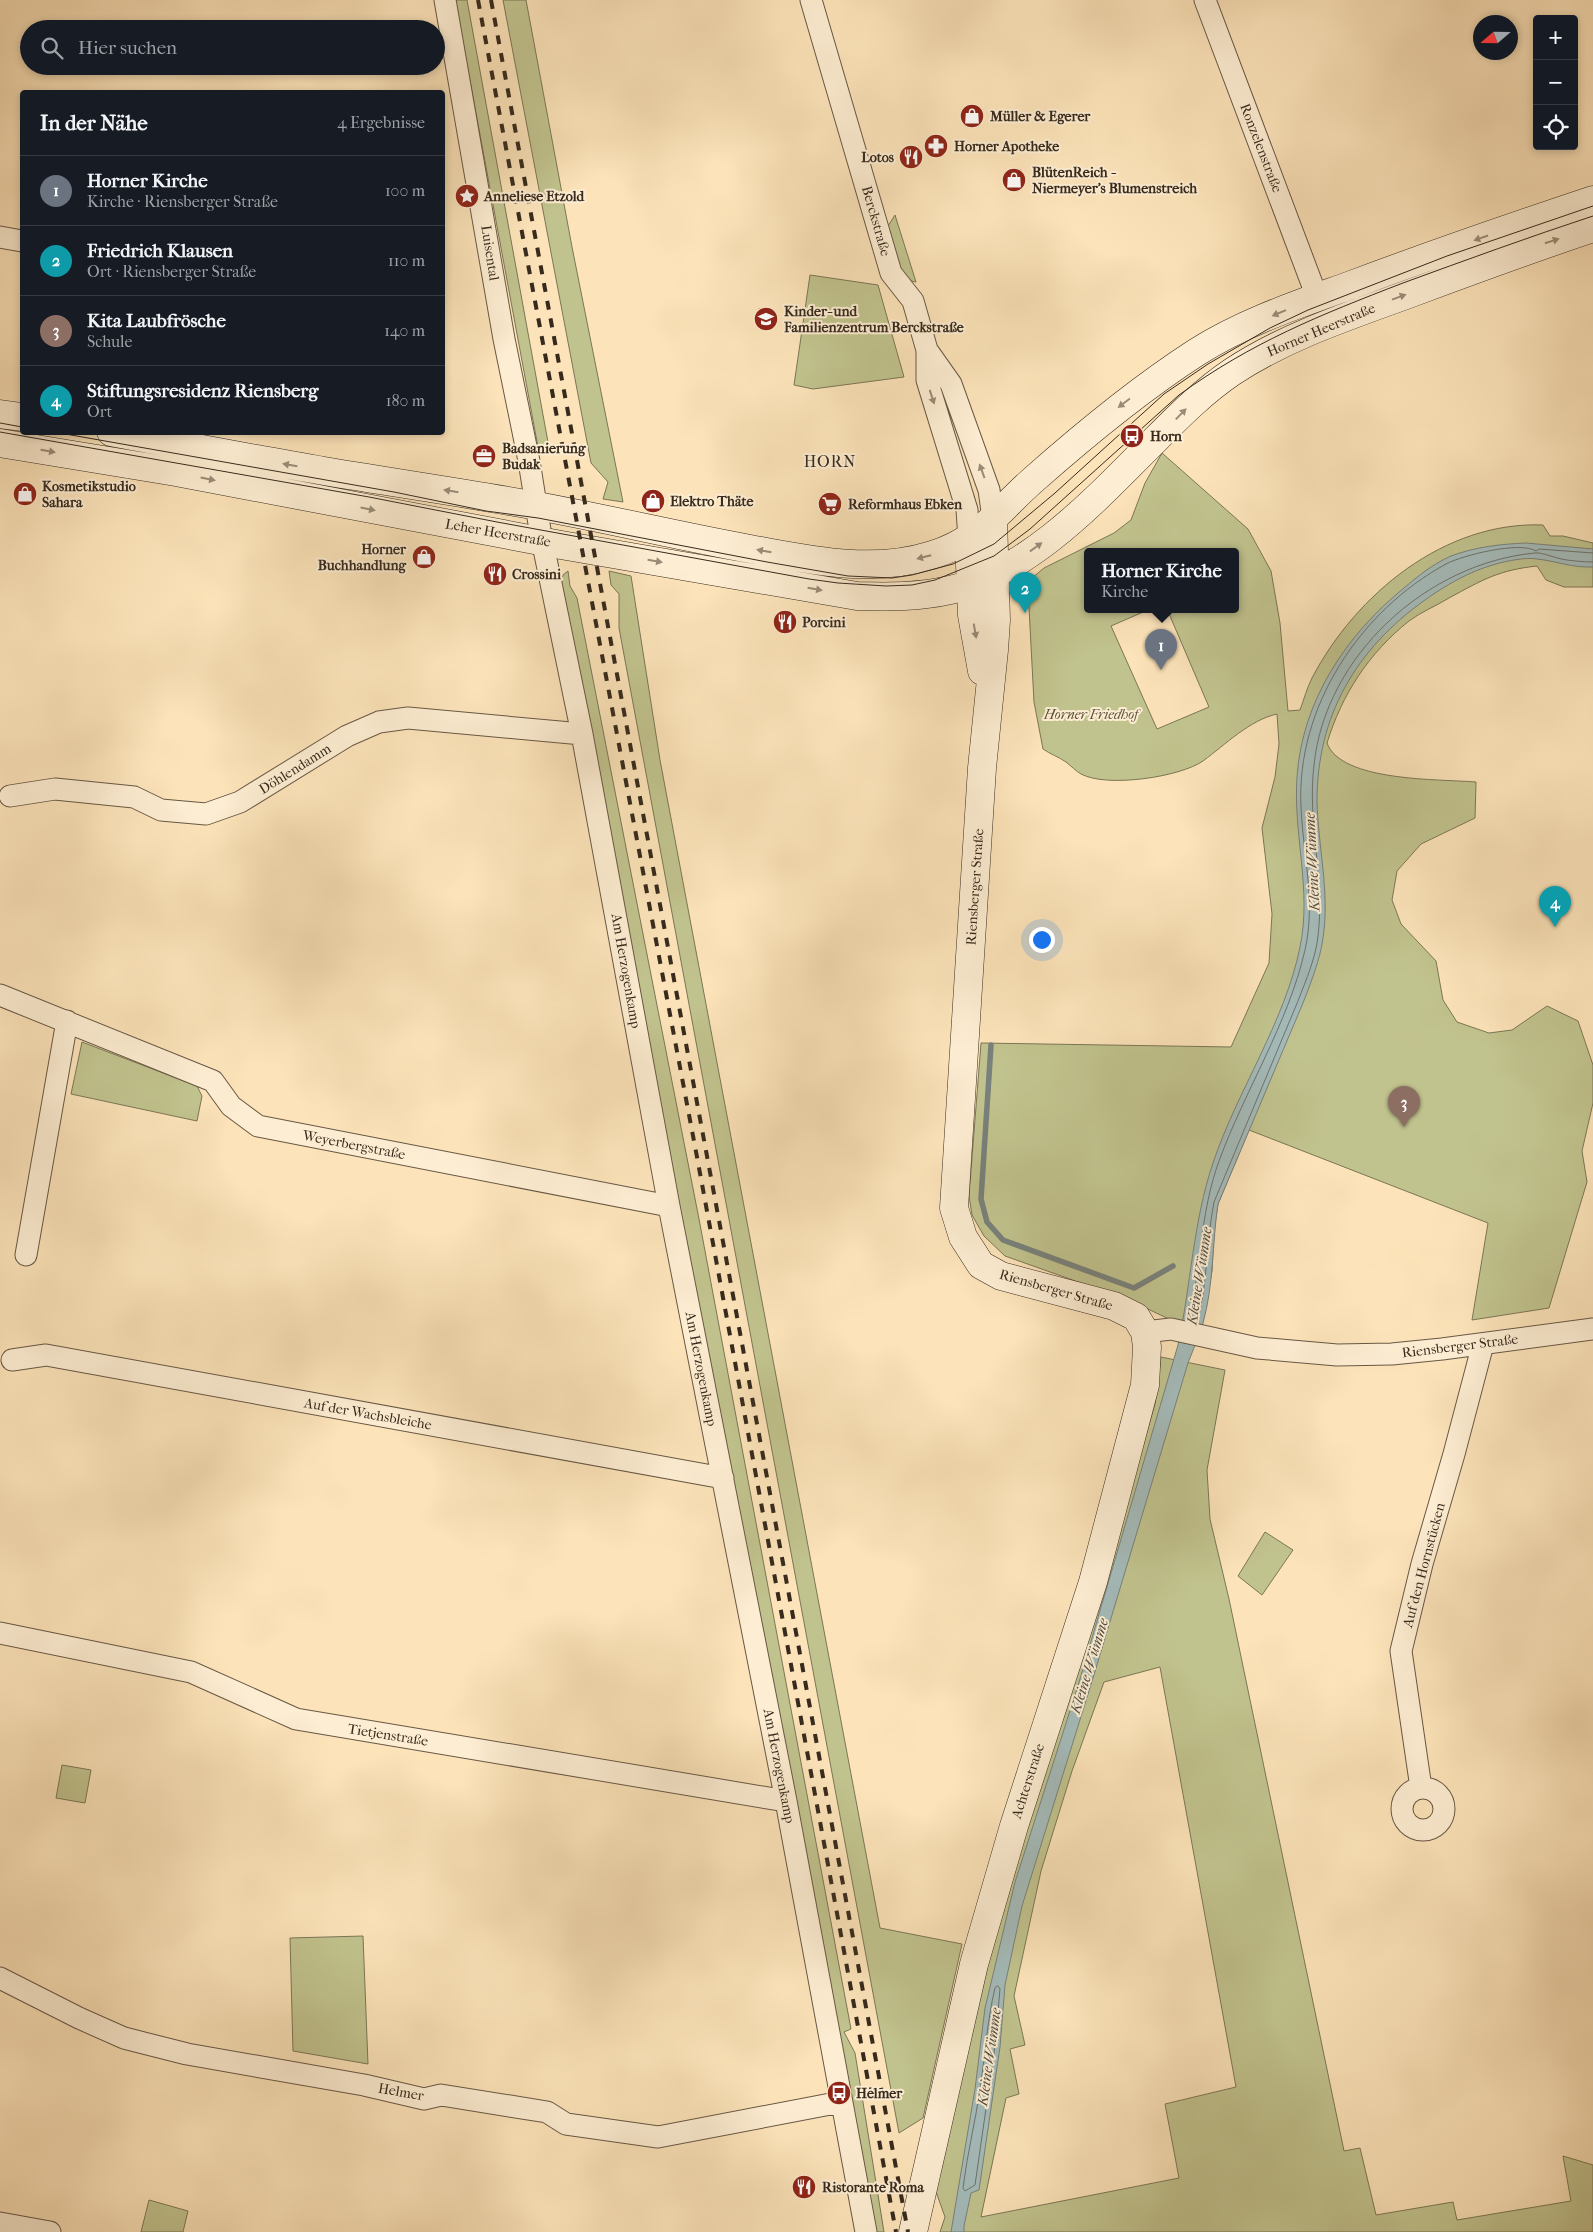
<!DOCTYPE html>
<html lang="de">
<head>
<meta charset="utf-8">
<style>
  body { margin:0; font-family:"IM FELL French Canon",serif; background:#20242c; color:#f1f3f6 }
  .controls { position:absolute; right:15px; top:15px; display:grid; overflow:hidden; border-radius:5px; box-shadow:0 2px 8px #0003 }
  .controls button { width:45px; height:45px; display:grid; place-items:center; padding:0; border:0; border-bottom:1px solid #363941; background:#171b24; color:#f1f3f6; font:25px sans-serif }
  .compass { position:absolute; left:1473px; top:15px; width:45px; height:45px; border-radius:50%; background:#171b24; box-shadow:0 2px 8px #0003; rotate:250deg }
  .you { position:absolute; left:1041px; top:939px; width:18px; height:18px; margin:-12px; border:4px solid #fff; border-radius:50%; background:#1a73e8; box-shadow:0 0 0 8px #1a73e833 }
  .badge { display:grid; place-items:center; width:32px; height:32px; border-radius:50%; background:#c59692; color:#fff; font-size:16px; font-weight:700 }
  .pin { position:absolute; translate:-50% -41px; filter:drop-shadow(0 1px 2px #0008) }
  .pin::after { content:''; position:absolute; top:26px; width:18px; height:15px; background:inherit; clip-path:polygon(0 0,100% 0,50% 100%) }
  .popup { position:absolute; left:1084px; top:548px; width:155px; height:65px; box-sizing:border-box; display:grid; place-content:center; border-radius:5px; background:#171b24; filter:drop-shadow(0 1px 4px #0005); font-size:16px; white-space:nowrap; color:#9ea1a6 }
  .popup b { font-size:19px; color:#f1f3f6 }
  .popup::after { content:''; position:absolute; left:50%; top:100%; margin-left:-10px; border:10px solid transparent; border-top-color:#171b24 }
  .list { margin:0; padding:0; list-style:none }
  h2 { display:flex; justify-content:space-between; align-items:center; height:65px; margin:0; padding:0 20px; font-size:21px }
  h2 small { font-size:16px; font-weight:400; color:#9ea1a6 }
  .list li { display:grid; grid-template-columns:32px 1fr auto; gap:15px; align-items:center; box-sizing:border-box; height:70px; padding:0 20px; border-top:1px solid #363941 }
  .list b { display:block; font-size:19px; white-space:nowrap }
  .list p { margin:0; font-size:16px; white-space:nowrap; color:#9ea1a6 }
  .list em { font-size:16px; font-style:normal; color:#9ea1a6 }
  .icon { flex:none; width:28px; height:28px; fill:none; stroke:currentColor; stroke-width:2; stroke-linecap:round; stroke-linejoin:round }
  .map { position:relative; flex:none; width:1593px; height:2232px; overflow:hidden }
  .search { position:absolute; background:#171b24; box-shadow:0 2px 8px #0003; left:20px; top:20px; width:425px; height:55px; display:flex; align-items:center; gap:12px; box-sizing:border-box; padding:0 18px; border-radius:28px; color:#9ea1a6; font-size:19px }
  .panel { position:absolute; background:#171b24; box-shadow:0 2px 8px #0003; left:20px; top:90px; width:425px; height:345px; border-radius:5px }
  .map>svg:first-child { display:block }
  .green { fill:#c1c38e; stroke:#7c7656; fill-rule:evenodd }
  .water { fill:#a4bbba; stroke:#78817b }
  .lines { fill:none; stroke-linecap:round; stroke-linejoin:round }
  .shore { stroke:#6e726c; stroke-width:1 }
  .stream { stroke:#78817b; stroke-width:5.5 }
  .street-casing { stroke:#685844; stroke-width:23 }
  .secondary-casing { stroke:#372a1d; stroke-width:29 }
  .street { stroke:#fdedd2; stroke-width:21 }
  .secondary { stroke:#fdedd2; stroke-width:28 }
  .tram { stroke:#372a1d; stroke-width:1 }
  .rail { stroke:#372a1d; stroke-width:4; stroke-dasharray:9 9; stroke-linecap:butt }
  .oneway { fill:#9a8c78 }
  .labels { text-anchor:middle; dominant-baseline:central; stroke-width:4; stroke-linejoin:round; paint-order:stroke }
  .poi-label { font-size:14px; font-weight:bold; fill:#372a1d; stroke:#fdedd2; text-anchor:start }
  .street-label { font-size:14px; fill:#372a1d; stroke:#fdedd2 }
  .park-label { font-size:14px; font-style:italic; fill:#5a5039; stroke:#fdedd2 }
  .water-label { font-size:15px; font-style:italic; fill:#524e44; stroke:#fdedd2 }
  .quarter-label { font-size:16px; letter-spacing:1px; fill:#372a1d; stroke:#fdedd2 }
</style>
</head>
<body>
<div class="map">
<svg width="1593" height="2232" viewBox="0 0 1593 2232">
  <rect width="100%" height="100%" fill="#fce3b9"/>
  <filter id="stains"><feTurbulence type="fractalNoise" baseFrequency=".004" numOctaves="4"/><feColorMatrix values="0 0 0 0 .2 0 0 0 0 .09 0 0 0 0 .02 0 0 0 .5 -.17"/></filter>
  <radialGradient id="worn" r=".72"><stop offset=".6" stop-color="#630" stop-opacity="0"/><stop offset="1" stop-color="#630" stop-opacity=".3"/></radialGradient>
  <!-- green -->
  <path class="green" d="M 455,0 L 467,0 L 550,453 L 538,447 Z
    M 503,0 L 526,0 L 572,247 L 623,502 L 603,499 L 608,482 L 591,463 Z
    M 895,215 L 916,282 L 911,281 L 902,275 L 888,226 Z
    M 810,275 L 878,285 L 904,377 L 813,389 L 794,385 Z
    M 1162,453 L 1248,529 L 1271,571 L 1280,623 L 1288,711 L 1300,710 C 1304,699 1307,688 1312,678 C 1356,594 1445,521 1543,525 L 1550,536 L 1563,536 L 1593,543 L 1593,587 L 1564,587 L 1546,580 L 1537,566 C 1499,570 1482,580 1449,598 C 1436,606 1421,612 1409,621 C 1369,653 1342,694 1327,743 C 1341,782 1440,779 1476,782 L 1475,818 L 1421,844 L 1397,871 L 1392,900 L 1401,924 L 1436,961 L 1443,1000 L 1457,1022 L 1489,1033 L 1512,1030 L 1547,1006 L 1578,1021 L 1593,1065 L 1593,1103 L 1582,1151 L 1587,1182 L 1549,1308 L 1472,1320 L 1488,1223 L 1249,1130 L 1218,1204 L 1214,1231 L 1212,1271 L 1203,1322 L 1171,1320 L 1129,1300 L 1005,1256 L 984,1236 L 972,1215 L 969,1196 L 981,1043 L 1231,1047 L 1269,963 L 1272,914 L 1262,828 L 1275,777 L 1279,744 L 1277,714 C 1250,720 1226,744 1203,761 C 1180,777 1107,788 1081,774 C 1076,771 1071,766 1066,762 C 1059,757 1050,754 1043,749 L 1034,702 L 1028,589 L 1032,578 L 1044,568 L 1114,533 L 1131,520 L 1145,483 ZM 1087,551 L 1235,551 L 1235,609 L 1167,609 L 1209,707 L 1157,729 L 1111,626 L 1150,609 L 1087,609 Z
    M 568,571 L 570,586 L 577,598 L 699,1219 L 851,2029 L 844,2032 L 855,2053 L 884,2232 L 871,2232 L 560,590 L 563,575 Z
    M 609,571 L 631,576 L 660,760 L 880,1928 L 962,1944 L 923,2118 L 899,2133 L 619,628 L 619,594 L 611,585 Z
    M 82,1042 L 197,1086 L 202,1096 L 197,1121 L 71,1094 Z
    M 1161,1357 L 1225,1370 L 1207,1470 L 1210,1519 L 1229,1599 L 1344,2151 L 1360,2148 L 1376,2215 L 1453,2202 L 1457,2220 L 1571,2201 L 1563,2156 L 1593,2165 L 1593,2232 L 940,2232 L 945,2217 L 935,2189 L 987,1965 L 1020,1846 L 1077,1672 L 1155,1404 ZM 1160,1667 L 1236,2087 L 1165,2104 L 1179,2178 L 981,2217 L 1006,2098 L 1019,2094 L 1010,2049 L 1025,2045 L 1014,1996 L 1041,1871 L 1072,1771 L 1104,1682 Z
    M 1265,1532 L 1293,1550 L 1262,1595 L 1238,1576 Z
    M 62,1765 L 91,1770 L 85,1803 L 56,1798 Z
    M 363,1936 L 368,2064 L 293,2051 L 290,1938 Z
    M 149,2200 L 188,2211 L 183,2232 L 141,2232 Z"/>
  <!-- water -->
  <path class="water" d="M 1526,543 L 1593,549 L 1593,567 C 1573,568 1556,561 1537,559 C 1525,557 1507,561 1496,564 C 1470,571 1446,585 1425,600 C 1356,649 1317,716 1317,801 C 1318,846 1330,893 1323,938 C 1320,960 1311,982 1303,1003 L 1218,1204 C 1212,1243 1214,1284 1203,1323 C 1199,1336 1193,1350 1188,1363 L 1093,1678 L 1022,1906 L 1005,1985 L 1000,2047 L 979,2190 L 971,2193 L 964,2226 L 964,2232 L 951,2232 L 975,2089 L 985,2008 L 1015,1882 L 1077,1689 L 1178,1345 C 1191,1285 1193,1222 1213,1163 C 1237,1091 1285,1022 1300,947 C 1312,891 1293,834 1297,777 C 1302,701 1346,635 1404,588 C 1418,576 1433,564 1451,556 C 1475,547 1501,544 1526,543 Z"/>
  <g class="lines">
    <!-- shore -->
    <path class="shore" d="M 1189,1321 C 1201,1268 1200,1213 1219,1161 C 1245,1090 1288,1024 1305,950 C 1316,902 1303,855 1301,807 C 1296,707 1360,611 1446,564 C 1463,555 1520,541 1536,551 L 1539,549 L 1593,553
      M 1197,1323 C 1208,1283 1206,1242 1214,1202 L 1298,1001 C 1306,980 1316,957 1318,936 C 1325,879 1307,822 1314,765 C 1325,656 1427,563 1535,553 C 1542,552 1557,559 1567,560 C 1575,561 1584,562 1593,562
      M 998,1986 L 1000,1989 L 995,2046 L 975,2185 L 965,2191 L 963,2188 C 967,2155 975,2123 980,2090 C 985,2056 987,2021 995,1988 Z"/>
    <!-- stream -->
    <path class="stream" d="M 991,1045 L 981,1199 L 987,1222 L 1003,1240 L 1134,1288 L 1173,1266"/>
    <!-- street casing -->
    <g class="street-casing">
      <path id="street" d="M 445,0 L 504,339 L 529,461 L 540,530 L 582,734 L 669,1206 L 786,1801 L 866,2232
        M 811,0 L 891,273 L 913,301 L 927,350 L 951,384 L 989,490 L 993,518
        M 1205,0 L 1317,297
        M 0,237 L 22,241
        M 927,350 L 927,380 L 967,510 L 969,539
        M 10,796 L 55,789 L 134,797 L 161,810 L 206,814 L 240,802 L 347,736 L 379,722 L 408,718 L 582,734
        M 0,995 L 213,1081 L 231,1106 L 258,1126 L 669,1206
        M 26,1255 L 67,1021
        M 1145,1332 L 1171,1329 L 1257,1348 L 1337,1355 L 1392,1354 L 1442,1349 L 1593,1329
        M 12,1360 L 46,1355 L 723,1478
        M 0,1633 L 191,1672 L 296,1719 L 786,1801
        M 1421,1788 L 1401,1651 L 1422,1564 L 1454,1454 L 1483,1344
        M1402 1809a21 21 0 1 1 42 0a21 21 0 1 1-42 0Z
        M 0,1978 L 79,2018 L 124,2038 L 187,2054 L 364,2085 L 424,2099 L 441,2095 L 547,2112 L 566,2124 L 658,2137 L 841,2102
        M 0,2223 L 50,2232"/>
    </g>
    <!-- secondary casing -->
    <g class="secondary-casing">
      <path id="secondary" d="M 0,414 L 22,417
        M 111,432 C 182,445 253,459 324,471 C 395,483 466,493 537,506 C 608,519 679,536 750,549 C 810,560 872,574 932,555 C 979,541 998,511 1033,480 C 1085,434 1138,390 1197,352 C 1244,322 1299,304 1351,285 C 1431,255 1512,227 1593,200
        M 0,443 L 176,472 L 561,545 L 857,596 C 889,597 919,597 950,590 C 1028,573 1096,499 1150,445 C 1176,419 1201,393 1232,372 C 1288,335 1352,315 1414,292 C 1473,270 1533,248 1593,228
        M 969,539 L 972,615 L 982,671
        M 913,2232 L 974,1964 L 1014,1826 L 1093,1582 L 1145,1385 L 1147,1347 L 1145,1332 L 1136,1317 L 1114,1306 L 1001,1276 L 981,1265 L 963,1237 L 954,1208 L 982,768 L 994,650 L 996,620 L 993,518"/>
    </g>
    <!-- street -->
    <use href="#street" class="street"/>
    <!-- secondary -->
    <use href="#secondary" class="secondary"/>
    <!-- tram -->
    <path class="tram" d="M 0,423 L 22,427
      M 0,432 L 369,497 L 497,522 L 809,579 L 838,583 L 886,586 L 912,585 L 935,580 L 994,556 L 1030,529 L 1179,395 C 1252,342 1320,315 1403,283 C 1466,260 1529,237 1593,216
      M 54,432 L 394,492 L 486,511 L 538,518 L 767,562 L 848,576 L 892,578 L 912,575 L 953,564 L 994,544 L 1055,493 L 1164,394 L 1208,364 L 1270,328 L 1308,310 L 1447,256 L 1593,206"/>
    <!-- rail -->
    <path class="rail" d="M 478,0 L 697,1157 L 896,2232
      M 491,0 L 908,2232"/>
  </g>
  <!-- one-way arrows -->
  <defs><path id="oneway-solid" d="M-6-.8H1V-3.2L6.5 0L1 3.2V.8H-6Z" transform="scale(1.25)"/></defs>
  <g class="oneway">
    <use href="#oneway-solid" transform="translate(1481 238) rotate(161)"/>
    <use href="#oneway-solid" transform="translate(1552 241) rotate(-18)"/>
    <use href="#oneway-solid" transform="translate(1399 297) rotate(-20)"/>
    <use href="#oneway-solid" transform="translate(1279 313) rotate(157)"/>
    <use href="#oneway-solid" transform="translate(932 397) rotate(72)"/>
    <use href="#oneway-solid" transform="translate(1124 403) rotate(143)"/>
    <use href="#oneway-solid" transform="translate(1181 414) rotate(-46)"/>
    <use href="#oneway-solid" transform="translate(48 451) rotate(10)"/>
    <use href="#oneway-solid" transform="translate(290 465) rotate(-170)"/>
    <use href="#oneway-solid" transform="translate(982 471) rotate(-110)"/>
    <use href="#oneway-solid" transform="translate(208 479) rotate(11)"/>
    <use href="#oneway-solid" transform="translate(451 491) rotate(-171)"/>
    <use href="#oneway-solid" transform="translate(368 509) rotate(11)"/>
    <use href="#oneway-solid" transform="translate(1036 547) rotate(-36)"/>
    <use href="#oneway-solid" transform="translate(764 551) rotate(-170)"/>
    <use href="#oneway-solid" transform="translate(924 557) rotate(166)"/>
    <use href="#oneway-solid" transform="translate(655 561) rotate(10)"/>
    <use href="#oneway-solid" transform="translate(815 589) rotate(10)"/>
    <use href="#oneway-solid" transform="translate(975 631) rotate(80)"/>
  </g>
  <!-- icons -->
  <defs>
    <g id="shop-disc" transform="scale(1.25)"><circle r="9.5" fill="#8f2418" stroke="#fdedd2"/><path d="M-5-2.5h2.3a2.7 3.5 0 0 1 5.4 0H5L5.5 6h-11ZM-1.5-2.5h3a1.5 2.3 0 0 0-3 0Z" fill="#fff"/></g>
    <g id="pharmacy-disc" transform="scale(1.25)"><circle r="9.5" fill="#8f2418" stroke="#fdedd2"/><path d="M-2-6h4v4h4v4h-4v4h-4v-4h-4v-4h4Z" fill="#fff"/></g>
    <g id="restaurant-disc" transform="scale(1.25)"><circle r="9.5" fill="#8f2418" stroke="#fdedd2"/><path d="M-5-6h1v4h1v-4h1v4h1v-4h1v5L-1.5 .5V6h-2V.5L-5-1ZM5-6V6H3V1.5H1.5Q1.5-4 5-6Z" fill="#fff"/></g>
    <g id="sight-disc" transform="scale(1.25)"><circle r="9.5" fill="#8f2418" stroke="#fdedd2"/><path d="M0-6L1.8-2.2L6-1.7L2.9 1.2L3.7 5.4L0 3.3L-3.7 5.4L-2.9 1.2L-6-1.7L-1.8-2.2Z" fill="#fff"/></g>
    <g id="school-disc" transform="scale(1.25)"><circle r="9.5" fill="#8f2418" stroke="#fdedd2"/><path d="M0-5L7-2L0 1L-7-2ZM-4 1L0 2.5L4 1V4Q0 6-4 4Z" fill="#fff"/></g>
    <g id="bus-disc" transform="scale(1.25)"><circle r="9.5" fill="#8f2418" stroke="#fdedd2"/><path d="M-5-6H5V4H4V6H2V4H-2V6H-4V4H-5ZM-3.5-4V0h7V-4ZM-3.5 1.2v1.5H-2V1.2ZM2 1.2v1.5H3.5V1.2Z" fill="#fff"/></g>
    <g id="office-disc" transform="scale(1.25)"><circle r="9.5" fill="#8f2418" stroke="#fdedd2"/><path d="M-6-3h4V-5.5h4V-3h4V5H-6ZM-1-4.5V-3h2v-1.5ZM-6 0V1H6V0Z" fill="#fff"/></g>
    <g id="supermarket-disc" transform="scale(1.25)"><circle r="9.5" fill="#8f2418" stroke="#fdedd2"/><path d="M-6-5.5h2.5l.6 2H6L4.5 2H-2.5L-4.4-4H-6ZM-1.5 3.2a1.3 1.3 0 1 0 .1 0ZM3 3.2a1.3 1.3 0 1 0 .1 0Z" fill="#fff"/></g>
  </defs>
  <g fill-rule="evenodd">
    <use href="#shop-disc" x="972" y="116"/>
    <use href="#pharmacy-disc" x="936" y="146"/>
    <use href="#restaurant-disc" x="911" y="157"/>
    <use href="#shop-disc" x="1014" y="180"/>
    <use href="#sight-disc" x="467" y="196"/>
    <use href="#school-disc" x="766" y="319"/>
    <use href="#bus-disc" x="1132" y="436"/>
    <use href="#office-disc" x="484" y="456"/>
    <use href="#shop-disc" x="25" y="494"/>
    <use href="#shop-disc" x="653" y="501"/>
    <use href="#supermarket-disc" x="830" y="504"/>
    <use href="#shop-disc" x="424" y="557"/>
    <use href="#restaurant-disc" x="495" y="574"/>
    <use href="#restaurant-disc" x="785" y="622"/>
    <use href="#bus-disc" x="839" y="2093"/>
    <use href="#restaurant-disc" x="804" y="2187"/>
  </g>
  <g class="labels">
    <!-- poi labels -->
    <g class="poi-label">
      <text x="990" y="116">Müller &amp; Egerer</text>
      <text x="954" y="146">Horner Apotheke</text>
      <text x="894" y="157" text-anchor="end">Lotos</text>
      <text x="1032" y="172">BlütenReich -<tspan x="1032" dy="16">Niermeyer's Blumenstreich</tspan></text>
      <text x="484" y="196">Anneliese Etzold</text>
      <text x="784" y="311">Kinder- und<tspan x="784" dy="16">Familienzentrum Berckstraße</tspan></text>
      <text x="1150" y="436">Horn</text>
      <text x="502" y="448">Badsanierung<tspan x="502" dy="16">Budak</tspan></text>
      <text x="42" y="486">Kosmetikstudio<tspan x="42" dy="16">Sahara</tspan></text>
      <text x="670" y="501">Elektro Thäte</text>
      <text x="848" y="504">Reformhaus Ebken</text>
      <text x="406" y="549" text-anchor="end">Horner<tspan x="406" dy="16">Buchhandlung</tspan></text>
      <text x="512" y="574">Crossini</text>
      <text x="802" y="622">Porcini</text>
      <text x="856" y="2093">Helmer</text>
      <text x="822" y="2187">Ristorante Roma</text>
    </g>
    <!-- street labels -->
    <g class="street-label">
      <text transform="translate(1261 148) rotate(69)">Ronzelenstraße</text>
      <text transform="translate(876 221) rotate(74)">Berckstraße</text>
      <text transform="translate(490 253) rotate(81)">Luisental</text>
      <text transform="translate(1321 330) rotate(-23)">Horner Heerstraße</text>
      <text transform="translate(498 533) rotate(10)">Leher Heerstraße</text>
      <text transform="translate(295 769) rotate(-32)">Döhlendamm</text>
      <text transform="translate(975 887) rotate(-86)">Riensberger Straße</text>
      <text transform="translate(626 971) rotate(80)">Am Herzogenkamp</text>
      <text transform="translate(354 1145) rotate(11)">Weyerbergstraße</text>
      <text transform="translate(1056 1290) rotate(16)">Riensberger Straße</text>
      <text transform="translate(1460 1346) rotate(-7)">Riensberger Straße</text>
      <text transform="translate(701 1369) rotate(79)">Am Herzogenkamp</text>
      <text transform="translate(368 1414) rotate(10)">Auf der Wachsbleiche</text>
      <text transform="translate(1424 1565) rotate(-75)">Auf den Hornstücken</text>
      <text transform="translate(388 1735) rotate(9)">Tietjenstraße</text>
      <text transform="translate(779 1766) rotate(79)">Am Herzogenkamp</text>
      <text transform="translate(1028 1781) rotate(-72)">Achterstraße</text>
      <text transform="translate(401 2092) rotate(10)">Helmer</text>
    </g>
    <!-- park labels -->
    <g class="park-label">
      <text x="1091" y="714">Horner Friedhof</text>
    </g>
    <!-- water labels -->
    <g class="water-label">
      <text transform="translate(1312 862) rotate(-93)">Kleine Wümme</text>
      <text transform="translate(1199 1276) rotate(-81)">Kleine Wümme</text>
      <text transform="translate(1089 1666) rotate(-73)">Kleine Wümme</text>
      <text transform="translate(989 2057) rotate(-82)">Kleine Wümme</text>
    </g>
    <!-- quarter labels -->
    <g class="quarter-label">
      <text x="830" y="461">HORN</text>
    </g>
  </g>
  <rect width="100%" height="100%" filter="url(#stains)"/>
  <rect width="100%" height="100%" fill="url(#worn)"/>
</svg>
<div class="controls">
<button>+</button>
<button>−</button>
<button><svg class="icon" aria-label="locate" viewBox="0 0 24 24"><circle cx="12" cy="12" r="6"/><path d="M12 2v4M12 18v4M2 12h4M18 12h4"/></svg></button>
</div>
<svg class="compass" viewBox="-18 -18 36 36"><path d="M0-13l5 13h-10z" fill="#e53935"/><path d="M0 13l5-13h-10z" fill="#9ea1a6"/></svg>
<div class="you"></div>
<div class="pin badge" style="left:1161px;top:670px;background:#6b7280">1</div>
<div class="popup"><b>Horner Kirche</b>Kirche</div>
<div class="pin badge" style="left:1025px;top:613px;background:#0f9aa8">2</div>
<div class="pin badge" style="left:1404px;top:1127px;background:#8d6e63">3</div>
<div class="pin badge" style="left:1555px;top:927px;background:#0f9aa8">4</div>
<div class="search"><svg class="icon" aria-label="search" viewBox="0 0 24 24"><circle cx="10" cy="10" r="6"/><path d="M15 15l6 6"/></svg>Hier suchen</div>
<section class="panel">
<h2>In der Nähe<small>4 Ergebnisse</small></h2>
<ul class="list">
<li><span class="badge" style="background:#6b7280">1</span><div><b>Horner Kirche</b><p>Kirche · Riensberger Straße</p></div><em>100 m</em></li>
<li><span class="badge" style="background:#0f9aa8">2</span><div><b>Friedrich Klausen</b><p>Ort · Riensberger Straße</p></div><em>110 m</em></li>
<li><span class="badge" style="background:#8d6e63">3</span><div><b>Kita Laubfrösche</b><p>Schule</p></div><em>140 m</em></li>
<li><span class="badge" style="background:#0f9aa8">4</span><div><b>Stiftungsresidenz Riensberg</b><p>Ort</p></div><em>180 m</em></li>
</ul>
</section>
</div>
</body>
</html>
